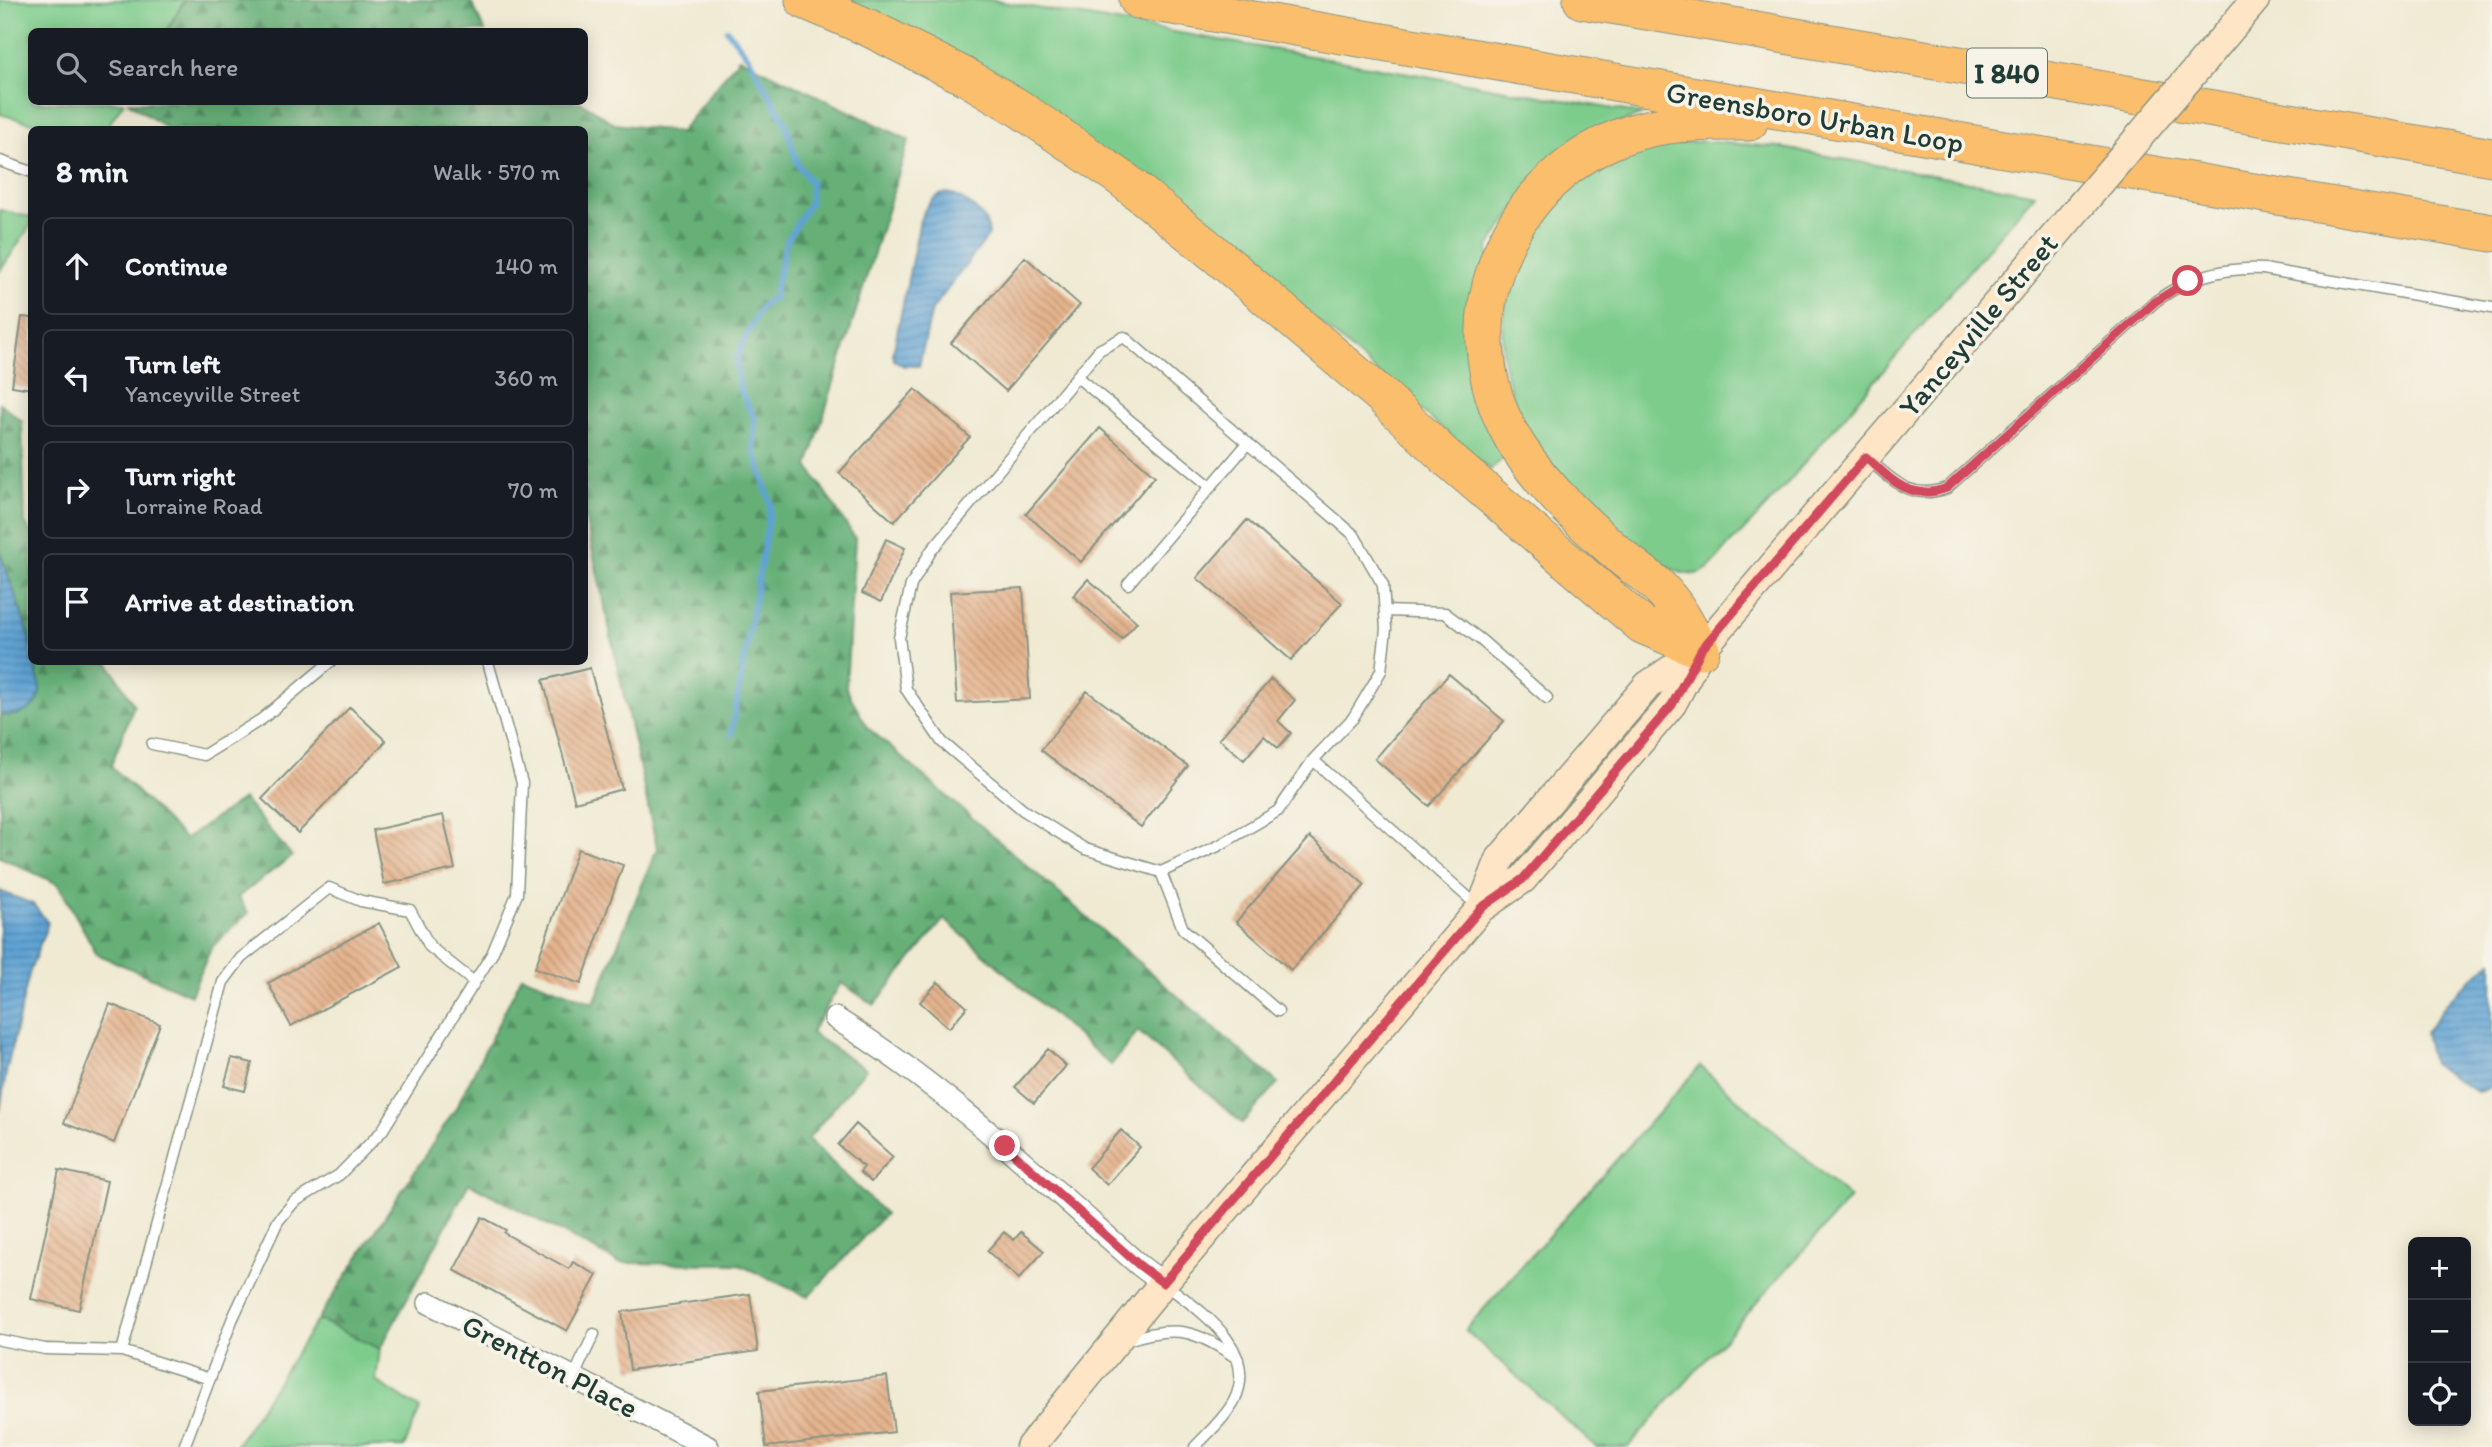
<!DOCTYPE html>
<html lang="en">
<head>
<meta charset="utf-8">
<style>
  body { margin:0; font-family:Itim,sans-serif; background:#242831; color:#f1f3f6 }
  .controls { position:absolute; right:21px; bottom:21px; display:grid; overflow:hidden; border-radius:10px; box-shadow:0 4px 18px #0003 }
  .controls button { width:63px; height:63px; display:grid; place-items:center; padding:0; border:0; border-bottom:2px solid #363941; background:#171b24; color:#f1f3f6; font:35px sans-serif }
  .stop { position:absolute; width:21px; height:21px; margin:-16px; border:5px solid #d1495b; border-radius:50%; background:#fff }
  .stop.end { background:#d1495b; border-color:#fff; box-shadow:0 2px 7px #0008 }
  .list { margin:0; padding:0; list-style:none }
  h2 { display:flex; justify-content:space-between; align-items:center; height:91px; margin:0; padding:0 28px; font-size:30px }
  h2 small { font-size:23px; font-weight:400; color:#9ea1a6 }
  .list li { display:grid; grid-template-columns:46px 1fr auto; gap:21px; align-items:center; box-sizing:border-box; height:98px; margin:0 14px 14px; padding:0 14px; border:2px solid #363941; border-radius:10px }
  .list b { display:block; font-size:26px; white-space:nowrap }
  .list p { margin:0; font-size:23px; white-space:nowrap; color:#9ea1a6 }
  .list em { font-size:23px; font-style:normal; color:#9ea1a6 }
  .icon { flex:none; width:38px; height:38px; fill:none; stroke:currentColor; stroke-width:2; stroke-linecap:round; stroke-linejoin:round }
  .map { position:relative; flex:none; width:2492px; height:1447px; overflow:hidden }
  .search { position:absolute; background:#171b24; box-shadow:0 4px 18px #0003; left:28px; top:28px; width:560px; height:77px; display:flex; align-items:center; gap:18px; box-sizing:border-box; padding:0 24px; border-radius:10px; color:#9ea1a6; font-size:26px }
  .panel { position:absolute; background:#171b24; box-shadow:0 4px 18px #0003; left:28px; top:126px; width:560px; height:539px; border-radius:10px }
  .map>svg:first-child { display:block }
  .green { fill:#7dcc8c; stroke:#4e8460; stroke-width:2 }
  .forest { fill:url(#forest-firs); stroke:#427656; stroke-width:2 }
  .water { fill:url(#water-rules); stroke:#3f7084; stroke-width:2 }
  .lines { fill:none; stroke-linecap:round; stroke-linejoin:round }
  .stream { stroke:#5fa2d3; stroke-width:6 }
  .building { fill:url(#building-back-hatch) }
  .service-casing { stroke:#889484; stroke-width:13 }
  .minor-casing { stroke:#889484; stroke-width:24 }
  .secondary-casing { stroke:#889484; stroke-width:31 }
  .motorway-casing { stroke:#889484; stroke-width:39 }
  .service { stroke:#fff; stroke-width:10 }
  .minor { stroke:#fff; stroke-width:21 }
  .secondary { stroke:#fde5c5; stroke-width:28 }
  .motorway { stroke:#fabe6d; stroke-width:37 }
  .secondary-bridge-casing { stroke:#889484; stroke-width:31; stroke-linecap:butt }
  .secondary-bridge { stroke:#fde5c5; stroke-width:28 }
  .route { stroke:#d1495b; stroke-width:9 }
  .labels { text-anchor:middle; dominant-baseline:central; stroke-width:7; stroke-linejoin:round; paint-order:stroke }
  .shield { fill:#f7f3e8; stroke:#60746a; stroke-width:2 }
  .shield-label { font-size:28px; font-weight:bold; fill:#1f3d34 }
  .street-label { font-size:30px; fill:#1f3d34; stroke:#f7f3e8 }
</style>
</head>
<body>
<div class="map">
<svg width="2492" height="1447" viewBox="0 0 2492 1447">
  <defs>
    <pattern id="forest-firs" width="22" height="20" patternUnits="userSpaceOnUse" patternTransform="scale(1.75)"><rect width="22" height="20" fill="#66b078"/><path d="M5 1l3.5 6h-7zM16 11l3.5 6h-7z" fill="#539063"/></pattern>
    <pattern id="water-rules" width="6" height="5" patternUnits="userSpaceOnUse" patternTransform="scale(1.75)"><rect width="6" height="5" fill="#5fa2d3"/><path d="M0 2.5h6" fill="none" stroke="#4e85ac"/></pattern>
    <pattern id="building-back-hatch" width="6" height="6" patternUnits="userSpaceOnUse" patternTransform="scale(1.75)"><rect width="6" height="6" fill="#e5b48e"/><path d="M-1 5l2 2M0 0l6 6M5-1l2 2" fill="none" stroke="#b99475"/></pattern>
  </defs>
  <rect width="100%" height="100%" fill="#f7f3e8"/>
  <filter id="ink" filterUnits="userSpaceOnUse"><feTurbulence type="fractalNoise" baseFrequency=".0143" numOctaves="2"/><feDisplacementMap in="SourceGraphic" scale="14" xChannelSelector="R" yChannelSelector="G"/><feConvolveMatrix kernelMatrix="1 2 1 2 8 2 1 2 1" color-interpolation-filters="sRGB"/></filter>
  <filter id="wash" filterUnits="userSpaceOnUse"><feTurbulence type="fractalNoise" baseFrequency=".00686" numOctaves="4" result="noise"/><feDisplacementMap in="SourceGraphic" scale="28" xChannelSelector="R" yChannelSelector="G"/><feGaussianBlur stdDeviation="1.57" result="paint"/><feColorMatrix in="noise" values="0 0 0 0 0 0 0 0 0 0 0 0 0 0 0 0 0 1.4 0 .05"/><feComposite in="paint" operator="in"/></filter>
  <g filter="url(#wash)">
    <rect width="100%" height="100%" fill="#f0ead3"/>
    <!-- green -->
    <path class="green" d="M 0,0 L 185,0 L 166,31 L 32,32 L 32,102 L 124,102 L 105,130 L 54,129 L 0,114 Z
      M 833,0 L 991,0 L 1643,114 L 1579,138 L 1544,167 L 1488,248 L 1509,453 L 1490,470 L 1208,226 Z
      M 1701,141 L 1778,147 L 2035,194 C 1959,283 1882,372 1806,461 C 1781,491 1756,519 1728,546 C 1721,554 1713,566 1704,571 C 1681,584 1650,555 1633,542 C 1595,513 1559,481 1533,440 C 1487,364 1494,284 1546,214 C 1559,197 1577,178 1596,167 C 1630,147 1663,145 1701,141 Z
      M 0,210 L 31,217 L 32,223 L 0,271 Z
      M 1700,1066 L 1850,1198 L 1628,1447 L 1596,1447 L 1465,1330 Z
      M 318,1319 L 380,1349 L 376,1381 L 420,1409 L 404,1447 L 235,1447 Z"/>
    <!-- forest -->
    <path class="forest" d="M 185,0 L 470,0 L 485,31 L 166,31 Z
      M 739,58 L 909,140 L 808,466 L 855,538 L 846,688 L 867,727 L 1278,1083 L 1242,1123 L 1138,1031 L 1111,1065 L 944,919 L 874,1005 L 841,983 L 811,1033 L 866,1069 L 808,1139 L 885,1214 L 808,1297 L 738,1264 L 619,1263 L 469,1183 L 380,1349 L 318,1319 L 456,1108 L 522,976 L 594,1003 L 657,848 L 585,516 L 584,130 L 168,129 L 128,102 L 581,102 L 615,124 L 680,132 Z
      M 0,403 L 22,421 L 25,523 L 32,534 L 31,649 L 28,632 L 0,552 Z
      M 34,662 L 108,662 L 134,705 L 111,766 L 185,839 L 243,799 L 292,856 L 238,897 L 248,913 L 211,948 L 191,995 L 97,954 L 58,884 L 0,857 L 0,715 C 16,717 39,711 40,691 C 40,682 36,670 34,662 Z"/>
    <!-- water -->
    <path class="water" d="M 949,193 C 967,201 988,213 989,235 L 932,310 L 919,366 L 904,366 L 894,360 L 893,353 L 920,220 C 926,205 933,194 949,193 Z
      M 0,552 L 28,632 L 32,662 L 34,662 C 36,670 40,682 40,691 C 39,711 16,717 0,715 Z
      M 0,891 L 33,904 L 48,923 L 29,974 L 6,1073 L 0,1111 Z
      M 2492,961 L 2492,1086 L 2476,1092 L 2432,1064 L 2425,1033 L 2450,999 Z"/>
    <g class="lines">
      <!-- stream -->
      <path class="stream" d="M 727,30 L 749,58 L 786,124 L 797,163 L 811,183 L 810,202 L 786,242 L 773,298 L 761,307 L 739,351 L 736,362 L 740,390 L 755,419 L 754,449 L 771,505 L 731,735"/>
    </g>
    <g id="blocks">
      <!-- building -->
      <path class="building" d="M 1025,257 L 1080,305 L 1006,391 L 951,343 Z
        M 22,317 L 32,318 L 32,389 L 12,386 Z
        M 915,389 L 970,437 L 894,522 L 839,473 Z
        M 1100,428 L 1155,476 L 1081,562 L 1026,514 Z
        M 1247,520 L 1342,603 L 1291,660 L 1197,578 Z
        M 886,539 L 905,548 L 881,602 L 862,593 Z
        M 1088,579 L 1137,622 L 1122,639 L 1073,596 Z
        M 1023,588 L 1030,699 L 957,703 L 950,592 Z
        M 590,668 L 622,789 L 575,802 L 543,680 Z
        M 1449,674 L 1504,721 L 1429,806 L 1375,759 Z
        M 1271,679 L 1295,700 L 1278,721 L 1291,733 L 1278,748 L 1264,736 L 1244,760 L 1219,739 Z
        M 1087,691 L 1188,766 L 1141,827 L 1041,750 Z
        M 350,707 L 386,741 L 298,833 L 262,799 Z
        M 443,815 L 455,869 L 384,884 L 373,830 Z
        M 1310,837 L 1365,885 L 1291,970 L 1236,922 Z
        M 578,849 L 623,865 L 581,984 L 535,968 Z
        M 379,923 L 402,967 L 291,1026 L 268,983 Z
        M 938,982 L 967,1007 L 949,1028 L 920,1002 Z
        M 110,1004 L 160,1024 L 114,1143 L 64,1123 Z
        M 1048,1049 L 1066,1066 L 1034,1103 L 1015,1087 Z
        M 232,1058 L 252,1063 L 245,1091 L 224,1086 Z
        M 856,1124 L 893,1157 L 871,1182 L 860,1172 L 864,1167 L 838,1145 Z
        M 1121,1130 L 1140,1147 L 1107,1185 L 1088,1168 Z
        M 59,1170 L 107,1181 L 79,1310 L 31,1299 Z
        M 482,1217 L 506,1230 L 504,1233 L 569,1269 L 573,1262 L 597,1275 L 567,1331 L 454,1270 Z
        M 1004,1232 L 1014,1240 L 1021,1232 L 1044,1251 L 1019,1279 L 987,1251 Z
        M 750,1294 L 758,1351 L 630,1370 L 622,1312 Z
        M 887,1376 L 894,1432 L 766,1447 L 759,1391 Z"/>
    </g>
  </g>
  <g filter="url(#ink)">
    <use href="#blocks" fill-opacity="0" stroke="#889484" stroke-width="2"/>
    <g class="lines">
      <!-- service casing -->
      <g class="service-casing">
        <path id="service" d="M 0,161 L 32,172
          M 1124,337 L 1354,535 L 1383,585 L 1386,629 L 1381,671 L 1353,718 L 1313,760 L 1278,811 L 1218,846 L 1161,872 L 1085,849 L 1023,810 L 942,742 L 906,689 L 899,638 L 911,585 L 931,551 L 1099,350 Z
          M 1077,377 L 1211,487
          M 1868,459 C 1894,481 1910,501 1947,488 L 2156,301 C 2189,277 2222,267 2263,269 L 2492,308
          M 1128,584 L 1248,443
          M 1385,611 L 1445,613 L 1481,640 L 1547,698
          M 152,744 L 204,755 L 262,719 L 330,662
          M 1313,760 L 1479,907
          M 1161,872 L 1183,929 L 1278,1011
          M 1165,1284 C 1200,1311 1260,1349 1234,1401 C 1225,1418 1208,1433 1195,1447
          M 0,1340 L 45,1349 L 122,1351
          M 1127,1340 C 1176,1324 1196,1330 1238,1359
          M 573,1378 L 594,1334
          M 210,1379 L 122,1351 L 223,982 L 241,958 L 329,888 L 361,901 L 410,910 L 430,947 L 474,982
          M 184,1447 L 232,1320 L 278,1221 L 294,1202 L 339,1175 L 382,1131 L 492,954 L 517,894 L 522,783 L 488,662"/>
      </g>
      <!-- minor casing -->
      <g class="minor-casing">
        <path id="minor" d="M 835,1018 C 947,1088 1041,1178 1139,1265 L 1163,1283
          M 429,1303 L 708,1447"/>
      </g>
      <!-- secondary casing -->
      <g class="secondary-casing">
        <path id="secondary" d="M 2201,64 L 2255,0
          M 1481,908 L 1500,859 L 1648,685 L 1697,652
          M 1030,1447 L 1163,1283 L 1481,908 L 1523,879 L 1672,704 L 1701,650 L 2081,205"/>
      </g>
      <!-- motorway casing -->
      <g class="motorway-casing">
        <path id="motorway" d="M 804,0 L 869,28 L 968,78 L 1020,109 L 1121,178 L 1214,253 L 1382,396 L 1449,460 L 1642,625 L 1701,650
          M 1138,0 L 2492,233
          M 1582,0 L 2492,157
          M 1701,650 C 1690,632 1681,611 1667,596 C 1656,581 1637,570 1623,558 C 1584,524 1546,490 1518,447 C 1445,333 1498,184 1623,136 C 1663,121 1706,122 1749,122"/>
      </g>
      <!-- service -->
      <use href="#service" class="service"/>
      <!-- minor -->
      <use href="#minor" class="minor"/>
      <!-- secondary -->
      <use href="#secondary" class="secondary"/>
      <!-- motorway -->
      <use href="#motorway" class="motorway"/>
      <!-- secondary-bridge casing -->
      <g class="secondary-bridge-casing">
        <path id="secondary-bridge" d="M 2081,205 L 2201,64"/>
      </g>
      <!-- secondary-bridge -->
      <use href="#secondary-bridge" class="secondary-bridge"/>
    </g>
  </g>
  <g class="lines" filter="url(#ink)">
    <!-- route -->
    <path class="route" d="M 1005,1146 L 1139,1265 L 1163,1283 L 1481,908 L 1523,879 L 1672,705 L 1701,650 L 1866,457 C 1892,480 1909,502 1947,488 L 2156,301 L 2188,281"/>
  </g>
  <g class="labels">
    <!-- shield labels -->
    <rect class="shield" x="1967" y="48.5" width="80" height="49" rx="5"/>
    <g class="shield-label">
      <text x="2007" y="73">I 840</text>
    </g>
    <!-- street labels -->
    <g class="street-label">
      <text transform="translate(1815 117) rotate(10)">Greensboro Urban Loop</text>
      <text transform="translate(1978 325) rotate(-50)">Yanceyville Street</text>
      <text transform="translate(550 1366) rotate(27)">Grentton Place</text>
    </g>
  </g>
</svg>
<div class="controls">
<button>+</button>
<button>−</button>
<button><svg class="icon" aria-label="locate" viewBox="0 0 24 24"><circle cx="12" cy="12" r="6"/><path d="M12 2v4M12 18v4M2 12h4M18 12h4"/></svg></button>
</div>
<div class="stop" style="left:2188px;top:281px"></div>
<div class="stop end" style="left:1005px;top:1146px"></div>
<div class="search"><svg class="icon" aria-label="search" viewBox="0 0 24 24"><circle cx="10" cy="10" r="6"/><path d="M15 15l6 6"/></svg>Search here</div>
<section class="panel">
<h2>8 min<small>Walk · 570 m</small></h2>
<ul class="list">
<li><svg class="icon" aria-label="ahead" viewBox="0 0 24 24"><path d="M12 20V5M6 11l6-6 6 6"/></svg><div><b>Continue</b></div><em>140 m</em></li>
<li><svg class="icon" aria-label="left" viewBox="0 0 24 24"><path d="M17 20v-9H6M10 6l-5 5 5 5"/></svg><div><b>Turn left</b><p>Yanceyville Street</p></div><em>360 m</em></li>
<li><svg class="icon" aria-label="right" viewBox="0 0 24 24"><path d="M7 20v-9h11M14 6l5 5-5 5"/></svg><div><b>Turn right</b><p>Lorraine Road</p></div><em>70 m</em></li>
<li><svg class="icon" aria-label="arrive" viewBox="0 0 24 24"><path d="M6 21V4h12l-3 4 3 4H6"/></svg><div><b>Arrive at destination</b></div></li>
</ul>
</section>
</div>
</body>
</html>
